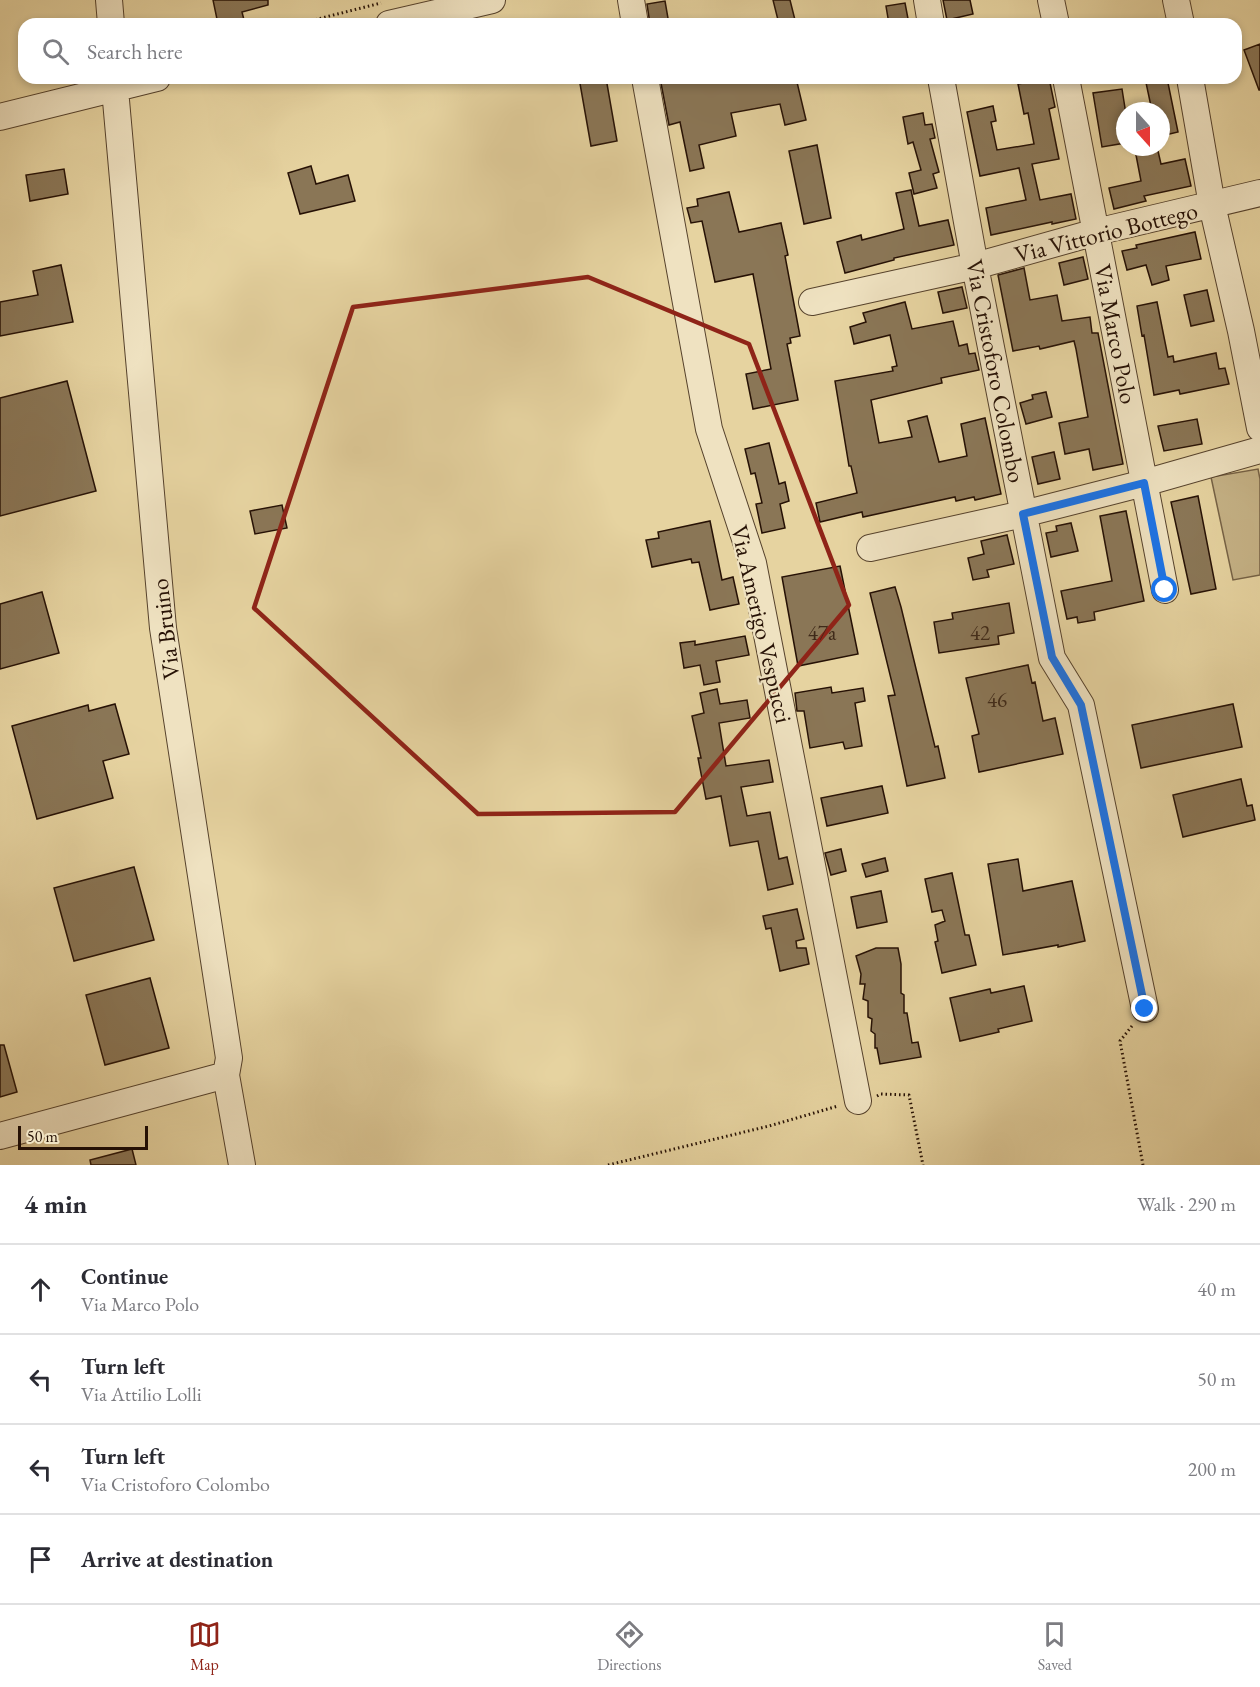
<!DOCTYPE html>
<html lang="en">
<head>
<meta charset="utf-8">
<style>
  body { margin:0; font-family:"EB Garamond",serif; background:#f2f2f3; color:#2b2b33 }
  .compass { position:absolute; left:1116px; top:102px; width:54px; height:54px; border-radius:50%; background:#fff; box-shadow:0 3px 9px #0003; rotate:159deg }
  .scale { position:absolute; left:18px; bottom:15px; width:130px; box-sizing:border-box; padding-left:6px; border:3px solid #261105; border-top:0; font-size:16px; line-height:21px; white-space:nowrap; color:#261105; -webkit-text-stroke:4px #efe2c1; paint-order:stroke }
  .stop { position:absolute; width:18px; height:18px; margin:-14px; border:4px solid #1a73e8; border-radius:50%; background:#fff }
  .stop.end { background:#1a73e8; border-color:#fff; box-shadow:0 2px 6px #0008 }
  .list { margin:0; padding:0; list-style:none }
  h2 { display:flex; justify-content:space-between; align-items:center; height:78px; margin:0; padding:0 24px; font-size:26px }
  h2 small { font-size:20px; font-weight:400; color:#7c7c81 }
  .list li { display:grid; grid-template-columns:39px 1fr auto; gap:18px; align-items:center; box-sizing:border-box; height:90px; padding:0 24px; border-top:2px solid #e1e1e2 }
  .list b { display:block; font-size:22px; white-space:nowrap }
  .list p { margin:0; font-size:20px; white-space:nowrap; color:#7c7c81 }
  .list em { font-size:20px; font-style:normal; color:#7c7c81 }
  .icon { flex:none; width:33px; height:33px; fill:none; stroke:currentColor; stroke-width:2; stroke-linecap:round; stroke-linejoin:round }
  .map { position:relative; flex:none; width:1260px; height:1165px; overflow:hidden }
  .search { position:absolute; background:#fff; box-shadow:0 3px 9px #0003; left:18px; right:18px; top:18px; height:66px; display:flex; align-items:center; gap:15px; box-sizing:border-box; padding:0 21px; border-radius:18px; color:#7c7c81; font-size:22px }
  .sheet { height:438px; background:#fff }
  nav { display:flex; justify-content:space-around; align-items:center; box-sizing:border-box; height:84px; border-top:2px solid #e1e1e2; background:#fff; font-size:16px; color:#7c7c81 }
  nav a { display:grid; justify-items:center; gap:3px }
  nav .on { color:#8f2418 }
  .map>svg:first-child { display:block }
  .green { fill:#c5b286; stroke:#766246; stroke-width:1.5 }
  .building { fill:#8a7656; stroke:#261105; stroke-width:1.5 }
  .lines { fill:none; stroke-linecap:round; stroke-linejoin:round }
  .minor-casing { stroke:#56422c; stroke-width:28 }
  .path { stroke:#261105; stroke-width:3; stroke-dasharray:1.5 3; stroke-linecap:butt }
  .minor { stroke:#efe2c1; stroke-width:26 }
  .route { stroke:#1a73e8; stroke-width:8 }
  .marked { fill:none; stroke:#8f2418; stroke-width:4.5; stroke-linejoin:round }
  .labels { text-anchor:middle; dominant-baseline:central; stroke-width:4.5; stroke-linejoin:round; paint-order:stroke }
  .number-label { font-size:21px; fill:#3f2a19 }
  .street-label { font-size:24px; fill:#261105; stroke:#efe2c1 }
</style>
</head>
<body>
<div class="map">
<svg width="1260" height="1165" viewBox="0 0 1260 1165">
  <rect width="100%" height="100%" fill="#e6d3a0"/>
  <filter id="stains"><feTurbulence type="fractalNoise" baseFrequency=".00333" numOctaves="4"/><feColorMatrix values="0 0 0 0 .2 0 0 0 0 .09 0 0 0 0 .02 0 0 0 .5 -.17"/></filter>
  <radialGradient id="worn" r=".72"><stop offset=".6" stop-color="#630" stop-opacity="0"/><stop offset="1" stop-color="#630" stop-opacity=".3"/></radialGradient>
  <!-- green -->
  <path class="green" d="M 1258,469 L 1260,479 L 1260,575 L 1233,580 L 1211,477 Z"/>
  <!-- building -->
  <path class="building" d="M 213,0 L 268,0 L 268,5 L 242,12 L 244,20 L 228,24 L 218,24 Z
    M 773,0 L 790,0 L 796,24 L 779,24 Z
    M 943,0 L 970,0 L 973,14 L 947,20 Z
    M 665,1 L 669,24 L 650,24 L 647,4 Z
    M 905,3 L 909,24 L 889,24 L 886,6 Z
    M 1260,44 L 1260,90 L 1259,90 L 1244,50 Z
    M 579,78 L 606,78 L 617,141 L 591,146 Z
    M 660,78 L 796,78 L 806,120 L 785,125 L 780,104 L 731,113 L 736,136 L 699,145 L 704,168 L 690,171 L 680,122 L 669,125 Z
    M 1049,78 L 1055,107 L 1049,109 L 1059,159 L 1032,164 L 1040,200 L 1071,194 L 1076,219 L 1052,224 L 1052,222 L 991,235 L 986,208 L 1026,200 L 1019,168 L 980,176 L 967,112 L 993,106 L 996,121 L 991,122 L 997,150 L 1034,144 L 1028,113 L 1024,114 L 1018,84 Z
    M 1145,78 L 1167,78 L 1178,132 L 1161,136 L 1161,111 L 1152,111 Z
    M 1122,89 L 1125,108 L 1125,143 L 1102,147 L 1093,93 Z
    M 923,113 L 925,125 L 932,124 L 935,138 L 930,139 L 939,172 L 933,174 L 937,188 L 914,194 L 909,173 L 921,170 L 913,142 L 908,144 L 903,117 Z
    M 817,145 L 831,218 L 804,224 L 789,151 Z
    M 1158,151 L 1161,164 L 1185,159 L 1191,186 L 1144,196 L 1146,201 L 1114,209 L 1109,188 L 1141,181 L 1136,155 Z
    M 311,166 L 316,184 L 348,175 L 355,201 L 300,214 L 288,173 Z
    M 64,169 L 68,194 L 30,201 L 26,175 Z
    M 911,190 L 919,226 L 948,220 L 954,245 L 894,258 L 894,260 L 845,273 L 837,242 L 861,235 L 862,240 L 904,229 L 896,193 Z
    M 729,192 L 739,232 L 781,223 L 788,255 L 785,256 L 800,336 L 790,338 L 791,343 L 787,344 L 798,400 L 753,409 L 746,374 L 771,369 L 753,274 L 715,282 L 702,221 L 691,223 L 687,208 L 698,206 L 697,199 Z
    M 1195,232 L 1201,259 L 1166,266 L 1169,280 L 1152,285 L 1146,265 L 1127,270 L 1122,251 L 1137,248 L 1136,245 Z
    M 1083,257 L 1088,279 L 1064,285 L 1059,263 Z
    M 61,265 L 73,322 L 0,336 L 0,302 L 38,295 L 33,271 Z
    M 1024,268 L 1030,300 L 1057,295 L 1062,321 L 1090,317 L 1092,333 L 1098,333 L 1123,464 L 1093,470 L 1089,449 L 1065,454 L 1059,423 L 1088,417 L 1076,349 L 1074,341 L 1040,349 L 1039,346 L 1013,351 L 998,275 Z
    M 962,287 L 967,308 L 943,313 L 938,292 Z
    M 1207,290 L 1214,321 L 1191,326 L 1184,295 Z
    M 905,302 L 912,329 L 953,321 L 959,346 L 967,344 L 969,354 L 975,353 L 979,370 L 941,378 L 942,383 L 871,400 L 879,443 L 912,437 L 908,421 L 927,416 L 939,462 L 967,456 L 961,424 L 985,418 L 1001,494 L 975,500 L 974,497 L 956,501 L 955,497 L 863,517 L 862,512 L 820,522 L 816,503 L 857,493 L 851,466 L 849,466 L 835,381 L 893,371 L 892,367 L 897,366 L 890,335 L 854,344 L 850,327 L 866,322 L 863,313 Z
    M 1157,302 L 1168,357 L 1173,356 L 1174,362 L 1216,353 L 1219,369 L 1225,368 L 1229,384 L 1180,394 L 1179,390 L 1154,395 L 1144,335 L 1142,336 L 1137,306 Z
    M 67,381 L 96,491 L 0,516 L 0,398 Z
    M 1046,392 L 1052,417 L 1026,424 L 1020,403 L 1033,399 L 1032,395 Z
    M 1197,419 L 1202,444 L 1164,451 L 1158,426 Z
    M 769,443 L 779,484 L 785,482 L 789,501 L 780,504 L 785,528 L 762,533 L 756,504 L 762,503 L 755,473 L 751,474 L 745,449 Z
    M 1054,452 L 1060,479 L 1038,484 L 1032,457 Z
    M 1198,496 L 1216,589 L 1191,594 L 1171,502 Z
    M 282,505 L 287,528 L 255,534 L 250,511 Z
    M 1126,511 L 1144,601 L 1094,612 L 1095,620 L 1078,623 L 1077,617 L 1067,619 L 1061,591 L 1112,581 L 1100,516 Z
    M 710,521 L 722,580 L 733,577 L 739,604 L 710,610 L 699,562 L 692,563 L 691,559 L 652,567 L 646,540 L 659,538 L 658,532 Z
    M 1071,523 L 1078,551 L 1051,557 L 1046,533 L 1057,531 L 1056,526 Z
    M 1007,535 L 1014,564 L 987,570 L 989,577 L 973,580 L 968,558 L 984,554 L 981,541 Z
    M 840,566 L 858,654 L 798,666 L 782,577 Z
    M 895,587 L 901,607 L 935,747 L 938,746 L 945,778 L 907,786 L 888,696 L 895,695 L 870,593 Z
    M 42,592 L 59,653 L 0,669 L 0,604 Z
    M 1009,603 L 1014,633 L 998,636 L 999,644 L 939,653 L 934,622 L 953,619 L 952,613 Z
    M 745,636 L 749,655 L 716,661 L 720,682 L 704,685 L 700,665 L 684,668 L 680,643 L 695,641 L 695,645 Z
    M 1028,665 L 1032,683 L 1035,682 L 1043,721 L 1055,718 L 1063,754 L 979,772 L 972,736 L 979,734 L 966,678 Z
    M 831,687 L 832,693 L 863,688 L 865,701 L 855,703 L 862,746 L 845,749 L 843,742 L 810,748 L 804,711 L 797,711 L 795,693 Z
    M 717,689 L 720,704 L 747,700 L 750,718 L 719,723 L 726,766 L 769,760 L 773,782 L 741,787 L 747,816 L 770,812 L 779,859 L 787,857 L 793,884 L 768,890 L 758,841 L 730,846 L 721,796 L 706,799 L 698,758 L 701,758 L 692,716 L 704,713 L 700,693 Z
    M 115,704 L 129,754 L 103,761 L 113,798 L 37,819 L 12,726 L 88,705 L 89,711 Z
    M 1233,704 L 1242,747 L 1141,768 L 1132,725 Z
    M 1241,779 L 1247,806 L 1252,805 L 1255,820 L 1183,837 L 1173,795 Z
    M 882,786 L 888,813 L 827,826 L 821,798 Z
    M 841,849 L 846,871 L 831,875 L 825,853 Z
    M 885,858 L 888,871 L 866,877 L 862,864 Z
    M 1018,859 L 1023,891 L 1072,881 L 1085,941 L 1058,947 L 1058,945 L 1003,955 L 988,864 Z
    M 134,867 L 154,940 L 74,961 L 54,888 Z
    M 952,873 L 965,935 L 969,935 L 976,965 L 942,973 L 935,942 L 938,941 L 935,925 L 945,921 L 942,910 L 932,912 L 925,879 Z
    M 881,891 L 887,922 L 857,928 L 851,897 Z
    M 797,909 L 804,939 L 796,941 L 797,948 L 806,948 L 809,964 L 780,971 L 771,928 L 766,929 L 763,916 Z
    M 876,948 L 898,948 L 901,964 L 901,993 L 904,995 L 904,1013 L 907,1013 L 912,1043 L 918,1042 L 921,1057 L 880,1064 L 877,1048 L 875,1048 L 875,1034 L 871,1031 L 872,1019 L 868,1017 L 868,1001 L 863,999 L 865,984 L 860,984 L 861,974 L 856,956 Z
    M 150,978 L 169,1048 L 105,1065 L 86,995 Z
    M 1024,986 L 1032,1021 L 998,1029 L 999,1032 L 960,1041 L 950,998 L 990,989 L 991,993 Z
    M 0,1045 L 4,1045 L 17,1092 L 0,1097 Z
    M 132,1149 L 136,1165 L 91,1165 L 90,1160 Z"/>
  <g class="lines">
    <!-- minor casing -->
    <g class="minor-casing">
      <path id="minor" d="M 109,0 L 111,24
        M 631,0 L 635,24
        M 927,0 L 931,24
        M 1051,0 L 1056,24
        M 1176,0 L 1181,24
        M 389,24 L 492,0
        M 114,78 L 163,628 L 229,1058 L 226,1075 L 242,1165
        M 645,78 L 709,429 L 753,563 L 858,1101
        M 941,78 L 975,266 L 1052,658 L 1081,705 L 1145,1009
        M 1066,78 L 1165,590
        M 1190,78 L 1212,205 L 1241,331 L 1260,428
        M 0,117 L 157,78
        M 812,302 L 975,266 L 1096,232 L 1260,193
        M 870,548 L 1023,514 L 1144,483 L 1260,450
        M 0,1136 L 226,1075"/>
    </g>
    <!-- path -->
    <path class="path" d="M 298,24 L 381,3
      M 1132,1026 L 1120,1041 L 1143,1165
      M 877,1096 L 881,1094 L 909,1095 L 923,1165
      M 608,1165 L 769,1126 L 838,1106"/>
    <!-- minor -->
    <use href="#minor" class="minor"/>
  </g>
  <g class="lines">
    <!-- route -->
    <path class="route" d="M 1145,1009 L 1081,705 L 1052,657 L 1023,514 L 1144,483 L 1165,590"/>
  </g>
  <!-- marked area -->
  <path class="marked" d="M 588,277 L 749,344 L 849,605 L 675,812 L 478,814 L 254,608 L 353,307 Z"/>
  <g class="labels">
    <!-- number labels -->
    <g class="number-label">
      <text x="822" y="632">47a</text>
      <text x="980" y="632">42</text>
      <text x="997" y="699">46</text>
    </g>
    <!-- street labels -->
    <g class="street-label">
      <text transform="translate(1106 232) rotate(-14)">Via Vittorio Bottego</text>
      <text transform="translate(1116 334) rotate(79)">Via Marco Polo</text>
      <text transform="translate(996 371) rotate(79)">Via Cristoforo Colombo</text>
      <text transform="translate(762 624) rotate(77)">Via Amerigo Vespucci</text>
      <text transform="translate(165 629) rotate(-97)">Via Bruino</text>
    </g>
  </g>
  <rect width="100%" height="100%" filter="url(#stains)"/>
  <rect width="100%" height="100%" fill="url(#worn)"/>
</svg>
<svg class="compass" viewBox="-18 -18 36 36"><path d="M0-13l5 13h-10z" fill="#e53935"/><path d="M0 13l5-13h-10z" fill="#7c7c81"/></svg>
<div class="scale">50 m</div>
<div class="stop" style="left:1165px;top:590px"></div>
<div class="stop end" style="left:1145px;top:1009px"></div>
<div class="search"><svg class="icon" aria-label="search" viewBox="0 0 24 24"><circle cx="10" cy="10" r="6"/><path d="M15 15l6 6"/></svg>Search here</div>
</div>
<section class="sheet">
<h2>4 min<small>Walk · 290 m</small></h2>
<ul class="list">
<li><svg class="icon" aria-label="ahead" viewBox="0 0 24 24"><path d="M12 20V5M6 11l6-6 6 6"/></svg><div><b>Continue</b><p>Via Marco Polo</p></div><em>40 m</em></li>
<li><svg class="icon" aria-label="left" viewBox="0 0 24 24"><path d="M17 20v-9H6M10 6l-5 5 5 5"/></svg><div><b>Turn left</b><p>Via Attilio Lolli</p></div><em>50 m</em></li>
<li><svg class="icon" aria-label="left" viewBox="0 0 24 24"><path d="M17 20v-9H6M10 6l-5 5 5 5"/></svg><div><b>Turn left</b><p>Via Cristoforo Colombo</p></div><em>200 m</em></li>
<li><svg class="icon" aria-label="arrive" viewBox="0 0 24 24"><path d="M6 21V4h12l-3 4 3 4H6"/></svg><div><b>Arrive at destination</b></div></li>
</ul>
</section>
<nav>
<a class="on"><svg class="icon" aria-label="map" viewBox="0 0 24 24"><path d="M3 6l6-2 6 2 6-2v14l-6 2-6-2-6 2zM9 4v14M15 6v14"/></svg>Map</a>
<a><svg class="icon" aria-label="directions" viewBox="0 0 24 24"><path d="M12 3l9 9-9 9-9-9zM9 14v-3h6M13 9l2 2-2 2"/></svg>Directions</a>
<a><svg class="icon" aria-label="saved" viewBox="0 0 24 24"><path d="M7 4h10v16l-5-4-5 4z"/></svg>Saved</a>
</nav>
</body>
</html>
